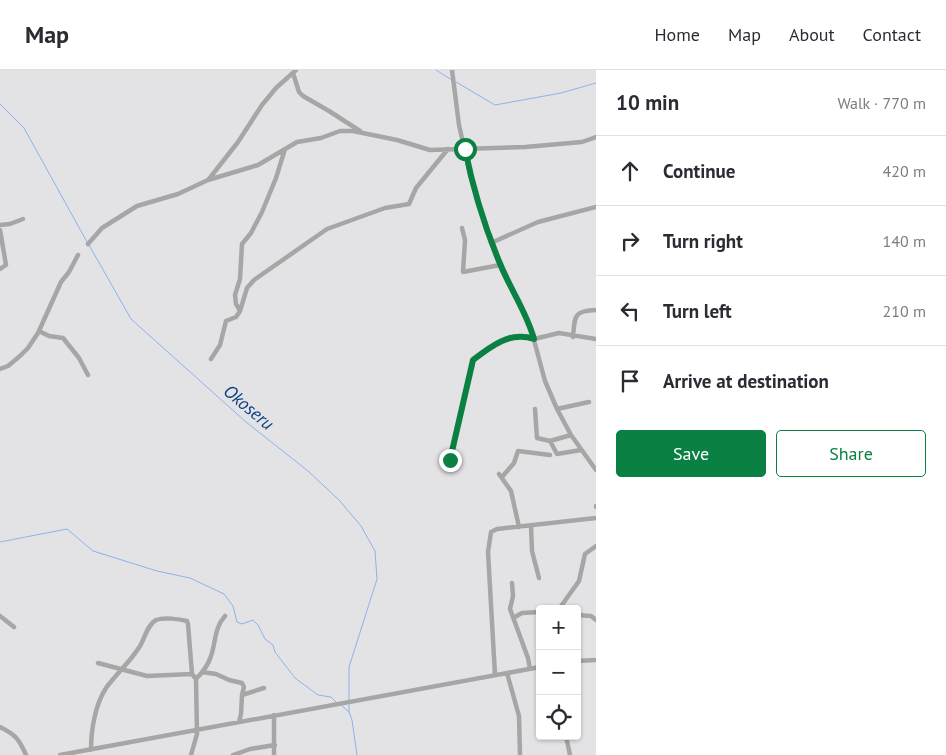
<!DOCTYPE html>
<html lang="en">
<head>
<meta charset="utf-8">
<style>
  body { margin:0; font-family:"PT Sans",sans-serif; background:#f7f7f7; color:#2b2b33 }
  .controls { position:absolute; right:15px; bottom:15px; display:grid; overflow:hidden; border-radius:5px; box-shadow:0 1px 4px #0004 }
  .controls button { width:45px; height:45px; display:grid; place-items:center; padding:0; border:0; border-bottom:1px solid #e1e1e2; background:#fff; color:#2b2b33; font:25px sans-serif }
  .stop { position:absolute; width:15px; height:15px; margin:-11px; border:4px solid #0b8043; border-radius:50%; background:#fff }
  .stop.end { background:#0b8043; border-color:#fff; box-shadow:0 1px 5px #0008 }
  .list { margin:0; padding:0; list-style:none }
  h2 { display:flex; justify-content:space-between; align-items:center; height:65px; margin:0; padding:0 20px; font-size:21px }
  h2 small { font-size:16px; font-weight:400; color:#7c7c81 }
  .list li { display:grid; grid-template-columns:32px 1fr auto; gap:15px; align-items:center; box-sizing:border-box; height:70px; padding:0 20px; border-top:1px solid #e1e1e2 }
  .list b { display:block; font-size:19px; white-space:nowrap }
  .list em { font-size:16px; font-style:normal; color:#7c7c81 }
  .actions { display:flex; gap:10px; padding:15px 20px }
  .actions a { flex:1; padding:11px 0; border:1px solid #0b8043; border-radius:5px; text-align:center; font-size:18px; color:#0b8043 }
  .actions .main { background:#0b8043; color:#fff }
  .icon { flex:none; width:28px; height:28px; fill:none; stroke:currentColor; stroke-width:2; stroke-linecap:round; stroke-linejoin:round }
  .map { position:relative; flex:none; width:596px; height:685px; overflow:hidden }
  header { display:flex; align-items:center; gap:30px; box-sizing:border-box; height:70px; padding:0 25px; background:#fff; border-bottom:1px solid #e1e1e2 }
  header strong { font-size:24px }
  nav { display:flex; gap:28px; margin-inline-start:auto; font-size:18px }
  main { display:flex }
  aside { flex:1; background:#fff }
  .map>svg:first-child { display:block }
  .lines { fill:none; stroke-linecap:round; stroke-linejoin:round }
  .stream { stroke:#8bb4ec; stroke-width:1 }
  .minor { stroke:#a6a6a7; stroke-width:4.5 }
  .route { stroke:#0b8043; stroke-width:6 }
  .labels { text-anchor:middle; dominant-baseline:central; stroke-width:4; stroke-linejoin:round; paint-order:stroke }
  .water-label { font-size:18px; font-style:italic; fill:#083e80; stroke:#e3e2e5 }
</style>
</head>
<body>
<header>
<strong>Map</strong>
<nav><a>Home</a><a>Map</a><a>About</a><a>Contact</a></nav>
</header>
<main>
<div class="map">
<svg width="596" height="685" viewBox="0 0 596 685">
  <rect width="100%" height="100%" fill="#e3e2e5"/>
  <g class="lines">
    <!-- stream -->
    <path class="stream" d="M 436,0 L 452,10
      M 456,12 L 495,35 L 561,23 L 596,13
      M 0,34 L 24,58 L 87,172
      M 89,175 L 131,249 L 246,352 L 308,401 L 339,430 L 361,456 L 375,481 L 377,509 L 349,597 L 349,642 L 352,650 L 357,685
      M 0,472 L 67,459 L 93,481 L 157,501 L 190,508 L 224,524 L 233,536 L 237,552 L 242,554 L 253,550 L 258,555 L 265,569 L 273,575 L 275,582 L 295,608 L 318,625 L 331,627 L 337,633
      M 341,635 L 349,642"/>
    <!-- minor -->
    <path class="minor" d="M 452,0 L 459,55 L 470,104 L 491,173 L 531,259 L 545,311 L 557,339 L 571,365 L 596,400
      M 293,3 L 299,22 L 303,26 L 329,41 L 360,61
      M 209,109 L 238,72 L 262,35 L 276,18 L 296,0
      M 0,155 L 10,154 L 23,149
      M 462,158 L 465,170 L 463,202 L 500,195
      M 0,160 L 6,195 L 0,199
      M 491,173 L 538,152 L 596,137
      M 88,174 L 102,158 L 137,136 L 178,124 L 208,110 L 258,95 L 297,72 L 321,68 L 340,61 L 353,61 L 397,70 L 430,80 L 525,77 L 582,72 L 596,67
      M 240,241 L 236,234 L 235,225 L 240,209 L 242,174 L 251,163 L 262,142 L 276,108 L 285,79
      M 39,261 L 49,266 L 63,268 L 79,288 L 88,305
      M 573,267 C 575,246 573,241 596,240
      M 211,289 L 220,275 L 226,251 L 236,247 L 240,241 L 247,218 L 254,210 L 327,159 L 385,138 L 409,134 L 416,118 L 448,79
      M 0,299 L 8,296 L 20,286 L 28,278 L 38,263 L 61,212 L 69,202 L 78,185
      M 535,339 L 537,368 L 550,371 L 571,365
      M 557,339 L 589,332
      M 550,371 L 557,384 L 581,380
      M 450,390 L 473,290 L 495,274 L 510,267 L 519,266 L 534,269 L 559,263 L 596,269
      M 499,404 L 511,421 L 519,457
      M 502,407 L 514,393 L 518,381 L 550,385
      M 596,436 L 596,437
      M 531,456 L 532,481 L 539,508
      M 512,513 L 513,526 L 510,539 L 528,588 L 530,599
      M 559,539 L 579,511 L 585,484 L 596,476
      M 577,545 L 591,546 L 596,550
      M 0,546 L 14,557
      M 513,548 L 522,543 L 540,542
      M 577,591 L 596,590
      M 98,593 L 147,606 L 192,604
      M 202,602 L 216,604 L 229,610 L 242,613 L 244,617 L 242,625
      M 507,603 L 519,646 L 520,685
      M 495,605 L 488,482 L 491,462 L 497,459 L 596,448
      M 196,609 C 202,603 208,596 211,586 C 216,572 214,558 225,546
      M 239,652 L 241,644 L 242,625 L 264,618
      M 0,657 C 16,665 19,669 26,685
      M 566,666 L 570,685
      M 91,680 C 91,660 95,635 106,618 C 117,603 131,591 140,576 C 145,568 147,555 156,550 C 164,547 179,549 187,551 L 188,554 L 192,604 L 196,609 L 197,664 L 191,685
      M 60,685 L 540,597
      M 233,685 L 250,679 L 275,675
      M 274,685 L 274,645"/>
  </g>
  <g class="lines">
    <!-- route -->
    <path class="route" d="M 450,390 L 473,290 C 491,276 510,261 534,269 C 527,243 511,220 501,196 C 485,158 473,119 465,79"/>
  </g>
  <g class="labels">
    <!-- water labels -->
    <g class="water-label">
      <text transform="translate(249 337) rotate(40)">Okoseru</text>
    </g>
  </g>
</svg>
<div class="controls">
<button>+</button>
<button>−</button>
<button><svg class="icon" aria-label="locate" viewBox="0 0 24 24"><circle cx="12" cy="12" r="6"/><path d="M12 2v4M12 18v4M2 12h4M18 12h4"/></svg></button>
</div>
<div class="stop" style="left:465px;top:79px"></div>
<div class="stop end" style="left:450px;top:390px"></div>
</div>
<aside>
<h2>10 min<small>Walk · 770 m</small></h2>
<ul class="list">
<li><svg class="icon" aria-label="ahead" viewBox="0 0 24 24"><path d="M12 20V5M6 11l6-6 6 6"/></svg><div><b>Continue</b></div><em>420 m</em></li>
<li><svg class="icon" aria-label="right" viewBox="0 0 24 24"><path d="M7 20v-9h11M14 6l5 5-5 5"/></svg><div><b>Turn right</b></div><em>140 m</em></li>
<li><svg class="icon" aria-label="left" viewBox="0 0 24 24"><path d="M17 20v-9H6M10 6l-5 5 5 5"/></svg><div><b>Turn left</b></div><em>210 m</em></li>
<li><svg class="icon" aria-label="arrive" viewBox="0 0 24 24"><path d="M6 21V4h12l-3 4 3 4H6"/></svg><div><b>Arrive at destination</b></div></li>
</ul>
<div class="actions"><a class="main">Save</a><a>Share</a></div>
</aside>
</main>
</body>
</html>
